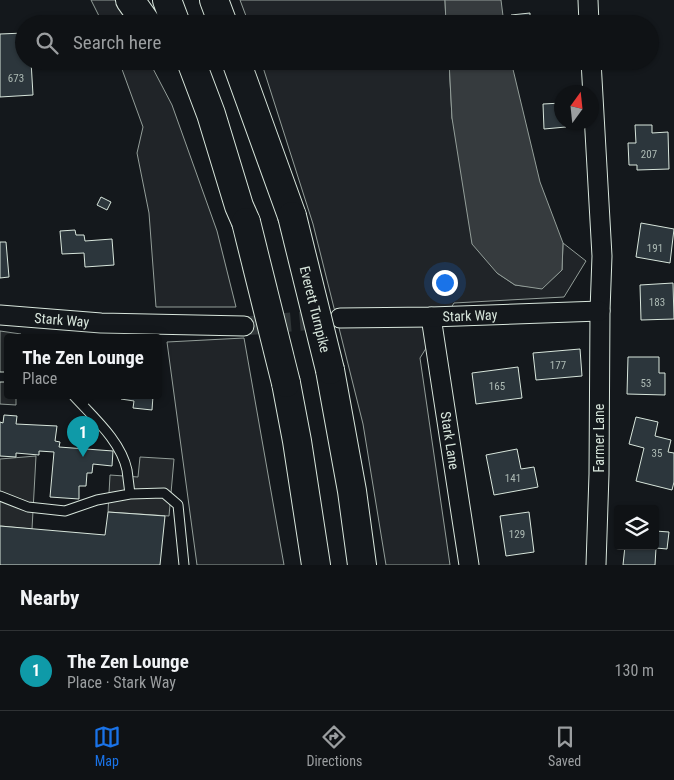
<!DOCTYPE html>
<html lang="en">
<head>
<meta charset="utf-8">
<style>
  body { margin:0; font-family:"Roboto Condensed",sans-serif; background:#181b1e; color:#f1f3f6 }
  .controls { position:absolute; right:15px; bottom:15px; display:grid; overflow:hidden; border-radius:5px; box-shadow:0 1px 4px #0004 }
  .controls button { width:45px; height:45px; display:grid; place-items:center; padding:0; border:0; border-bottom:1px solid #2f3234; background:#0f1215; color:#f1f3f6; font:25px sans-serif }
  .compass { position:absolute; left:554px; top:85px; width:45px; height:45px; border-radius:50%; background:#0f1215; box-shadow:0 1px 4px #0004; rotate:15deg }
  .you { position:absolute; left:444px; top:282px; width:18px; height:18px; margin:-12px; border:4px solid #fff; border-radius:50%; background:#1a73e8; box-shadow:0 0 0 8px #1a73e833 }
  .badge { display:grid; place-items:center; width:32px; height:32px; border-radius:50%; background:#1a73e8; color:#fff; font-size:16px; font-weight:700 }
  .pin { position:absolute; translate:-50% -41px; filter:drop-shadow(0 1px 2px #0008) }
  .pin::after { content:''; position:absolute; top:26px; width:18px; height:15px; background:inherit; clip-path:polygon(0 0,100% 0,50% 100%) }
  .popup { position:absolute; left:4px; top:334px; width:158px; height:65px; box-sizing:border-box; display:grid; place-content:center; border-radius:5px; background:#0f1215; filter:drop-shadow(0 1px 4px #0005); font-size:16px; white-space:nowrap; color:#9b9ea0 }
  .popup b { font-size:19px; color:#f1f3f6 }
  .popup::after { content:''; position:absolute; left:50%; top:100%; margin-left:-10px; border:10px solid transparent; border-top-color:#0f1215 }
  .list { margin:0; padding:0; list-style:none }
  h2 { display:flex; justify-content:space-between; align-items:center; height:65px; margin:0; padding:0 20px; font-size:21px }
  h2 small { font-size:16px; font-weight:400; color:#9b9ea0 }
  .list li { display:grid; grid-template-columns:32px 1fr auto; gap:15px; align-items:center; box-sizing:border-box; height:80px; padding:0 20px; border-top:1px solid #2f3234 }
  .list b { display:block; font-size:19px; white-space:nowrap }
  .list p { margin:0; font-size:16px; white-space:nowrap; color:#9b9ea0 }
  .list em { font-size:16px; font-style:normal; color:#9b9ea0 }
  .icon { flex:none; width:28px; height:28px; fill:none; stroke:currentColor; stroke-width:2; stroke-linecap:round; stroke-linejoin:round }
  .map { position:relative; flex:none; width:674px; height:565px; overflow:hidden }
  .search { position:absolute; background:#0f1215; box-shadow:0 1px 4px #0004; left:15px; right:15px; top:15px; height:55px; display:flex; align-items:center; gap:12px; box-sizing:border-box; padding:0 18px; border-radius:28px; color:#9b9ea0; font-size:19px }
  .sheet { height:145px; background:#0f1215 }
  nav { display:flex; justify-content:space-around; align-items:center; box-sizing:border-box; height:70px; border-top:1px solid #2f3234; background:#0f1215; font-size:14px; color:#9b9ea0 }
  nav a { display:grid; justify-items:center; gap:2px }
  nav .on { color:#1a73e8 }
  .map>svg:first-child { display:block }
  .green { fill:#202428; stroke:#939e99 }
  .parking { fill:#24282b; stroke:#939e99 }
  .water { fill:#363b3e; stroke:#939e99 }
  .building { fill:#2c363c; stroke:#d8e6dc }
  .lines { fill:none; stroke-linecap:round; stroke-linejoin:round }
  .minor-tunnel { stroke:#313739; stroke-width:19; stroke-dasharray:19 9; stroke-linecap:butt }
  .service-casing { stroke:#d8e6dc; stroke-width:11 }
  .minor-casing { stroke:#d8e6dc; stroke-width:21 }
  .motorway-casing { stroke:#d8e6dc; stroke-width:30 }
  .service { stroke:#14181c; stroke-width:9 }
  .minor { stroke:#14181c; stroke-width:19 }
  .motorway { stroke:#14181c; stroke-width:28 }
  .motorway-bridge-casing { stroke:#d8e6dc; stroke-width:30; stroke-linecap:butt }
  .motorway-bridge { stroke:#14181c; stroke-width:28 }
  .labels { text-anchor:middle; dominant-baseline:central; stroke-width:4; stroke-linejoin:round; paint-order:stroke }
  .number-label { font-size:11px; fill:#adbab4 }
  .street-label { font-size:14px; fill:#d8e6dc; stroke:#14181c }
</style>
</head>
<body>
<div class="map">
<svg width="674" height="565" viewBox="0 0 674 565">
  <rect width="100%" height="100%" fill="#14181c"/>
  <!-- green -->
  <path class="green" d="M 91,0 L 115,0 L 130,24 L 103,24 Z
    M 240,0 L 445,0 L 446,24 L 249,24 Z
    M 119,61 L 149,61 L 172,105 L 217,231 L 236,307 L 156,307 L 149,213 L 137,153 L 143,127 Z
    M 261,61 L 449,61 L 452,118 L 497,273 L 515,285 L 542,288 L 562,270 L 563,243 L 586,261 L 564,297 L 454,303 L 420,358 L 450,565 L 386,565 L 363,424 L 313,224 Z
    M 244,338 L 284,565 L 197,565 L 167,342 Z"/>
  <!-- parking -->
  <path class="parking" d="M 0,331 L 21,334 L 20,338 L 8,338 L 8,396 L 16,396 L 16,405 L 0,404 Z
    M 36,456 L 32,529 L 0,526 L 0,459 Z
    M 140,457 L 174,459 L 169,516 L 108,512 L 110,475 L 138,477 Z"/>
  <!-- water -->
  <path class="water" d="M 445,0 L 501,0 L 504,24 L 446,24 Z
    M 449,61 L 511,61 L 540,182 L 563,243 L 562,270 L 542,289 L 515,285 L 497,273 L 472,244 L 452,118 Z"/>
  <!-- building -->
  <path class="building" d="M 530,13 L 530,24 L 512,24 L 511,15 Z
    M 24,33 L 24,61 L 31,61 L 33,95 L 0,97 L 0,34 Z
    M 562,103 L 562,122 L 566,122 L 566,127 L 544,129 L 543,104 Z
    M 635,125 L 652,125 L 652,133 L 668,132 L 669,169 L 637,170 L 637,165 L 629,165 L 628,143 L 636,143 Z
    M 101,197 L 111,202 L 107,210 L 97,205 Z
    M 641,223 L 674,229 L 670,263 L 636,257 Z
    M 75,230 L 76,235 L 84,235 L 85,241 L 112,239 L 114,265 L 85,267 L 84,253 L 62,254 L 60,231 Z
    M 0,242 L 6,242 L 9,277 L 0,278 Z
    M 673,283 L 674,319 L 641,320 L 640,285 Z
    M 580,349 L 582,376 L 536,380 L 533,353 Z
    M 628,357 L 659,357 L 659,373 L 665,373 L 665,395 L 627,394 Z
    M 518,367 L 522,398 L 476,404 L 472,373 Z
    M 121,396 L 153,396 L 152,410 L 133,408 L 134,401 L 121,399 Z
    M 4,415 L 17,416 L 16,424 L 57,426 L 55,441 L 60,442 L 59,447 L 113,451 L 112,466 L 93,464 L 92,473 L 87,473 L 86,486 L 79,486 L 79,499 L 50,497 L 54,452 L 39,451 L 39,455 L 16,453 L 16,457 L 0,456 L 0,422 L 3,423 Z
    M 636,417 L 658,422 L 655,436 L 671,440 L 668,452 L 674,453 L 674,482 L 672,490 L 636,481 L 644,448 L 629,444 Z
    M 517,449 L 521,469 L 534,467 L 538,487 L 494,495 L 486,455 Z
    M 108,512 L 165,516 L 160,565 L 0,565 L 0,526 L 105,535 Z
    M 529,512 L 534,552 L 506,556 L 500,516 Z
    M 655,531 L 669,532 L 667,549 L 656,548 L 655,565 L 623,565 L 625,546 L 655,546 Z"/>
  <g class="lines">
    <!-- minor-tunnel -->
    <path class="minor-tunnel" d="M 244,326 L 327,319"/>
    <!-- service casing -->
    <g class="service-casing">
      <path id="service" d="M 0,377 L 8,377
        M 74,396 C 93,417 121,441 127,470 C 128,478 129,486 130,494
        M 0,496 L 28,507 L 65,511 L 97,500 L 130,494 L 164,493 L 178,505 L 184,565"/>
    </g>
    <!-- minor casing -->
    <g class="minor-casing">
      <g id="minor">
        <path d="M 588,0 L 589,24"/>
        <path d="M 591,61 L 602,256 L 600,311 L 599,474 L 596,565"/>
        <path id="s1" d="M 0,315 L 101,323 L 244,326"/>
        <path id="s2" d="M 431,317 L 469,565"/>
        <path id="s3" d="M 340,318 L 431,317 L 600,311"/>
      </g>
    </g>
    <!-- motorway casing -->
    <g class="motorway-casing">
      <path id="motorway" d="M 130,0 L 147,24
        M 167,0 L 176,24
        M 214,0 L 223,24
        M 191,61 L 211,114 L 239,206 L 246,222
        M 236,61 L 292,216
        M 330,370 L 352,491 L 362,565
        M 286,383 L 297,441 L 316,565"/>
    </g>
    <!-- service -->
    <use href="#service" class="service"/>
    <!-- minor -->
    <use href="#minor" class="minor"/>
    <!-- motorway -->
    <use href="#motorway" class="motorway"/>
    <!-- motorway-bridge casing -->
    <g class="motorway-bridge-casing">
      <g id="motorway-bridge">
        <path id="s4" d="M 292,216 L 330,370"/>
        <path d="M 246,222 L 286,383"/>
      </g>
    </g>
    <!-- motorway-bridge -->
    <use href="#motorway-bridge" class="motorway-bridge"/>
  </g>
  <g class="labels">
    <!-- number labels -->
    <g class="number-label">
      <text x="16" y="78">673</text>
      <text x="649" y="154">207</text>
      <text x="655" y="248">191</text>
      <text x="657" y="302">183</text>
      <text x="558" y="365">177</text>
      <text x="646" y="383">53</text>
      <text x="497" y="386">165</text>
      <text x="657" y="453">35</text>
      <text x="513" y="478">141</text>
      <text x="517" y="534">129</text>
    </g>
    <!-- street labels -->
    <g class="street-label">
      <text stroke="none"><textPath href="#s4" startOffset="96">Everett Turnpike</textPath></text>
      <text stroke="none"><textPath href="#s3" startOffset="130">Stark Way</textPath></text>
      <text stroke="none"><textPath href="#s1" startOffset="62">Stark Way</textPath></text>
      <text transform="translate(599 438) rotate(-90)">Farmer Lane</text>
      <text stroke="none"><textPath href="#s2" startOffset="125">Stark Lane</textPath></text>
    </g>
  </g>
</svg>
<div class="controls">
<button><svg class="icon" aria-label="layers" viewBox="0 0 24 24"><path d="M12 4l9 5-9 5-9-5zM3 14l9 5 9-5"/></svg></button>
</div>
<svg class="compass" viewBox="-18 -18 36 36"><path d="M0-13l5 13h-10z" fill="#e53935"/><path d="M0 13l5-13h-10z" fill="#9b9ea0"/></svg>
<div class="you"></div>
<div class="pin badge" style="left:83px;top:457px;background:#0f9aa8">1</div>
<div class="popup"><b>The Zen Lounge</b>Place</div>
<div class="search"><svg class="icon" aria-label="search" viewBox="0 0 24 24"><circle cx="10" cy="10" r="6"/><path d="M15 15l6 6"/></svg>Search here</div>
</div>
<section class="sheet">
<h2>Nearby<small></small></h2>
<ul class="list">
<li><span class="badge" style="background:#0f9aa8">1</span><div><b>The Zen Lounge</b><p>Place · Stark Way</p></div><em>130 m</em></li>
</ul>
</section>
<nav>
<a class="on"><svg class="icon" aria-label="map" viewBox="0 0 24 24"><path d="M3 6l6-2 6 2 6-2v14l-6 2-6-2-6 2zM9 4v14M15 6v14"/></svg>Map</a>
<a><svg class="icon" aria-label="directions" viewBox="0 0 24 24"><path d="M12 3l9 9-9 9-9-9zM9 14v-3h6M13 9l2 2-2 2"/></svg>Directions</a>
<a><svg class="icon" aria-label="saved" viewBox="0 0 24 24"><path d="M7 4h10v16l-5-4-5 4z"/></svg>Saved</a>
</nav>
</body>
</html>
